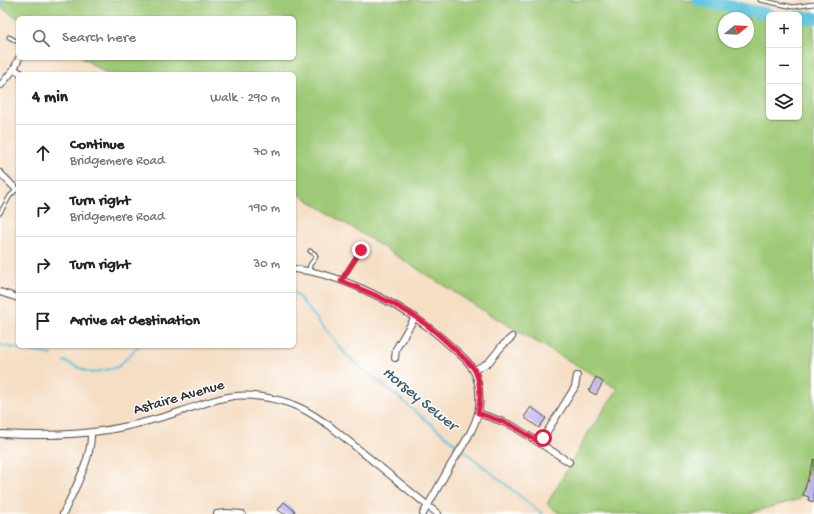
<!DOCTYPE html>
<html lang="en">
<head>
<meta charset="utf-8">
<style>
  body { margin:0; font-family:"Gochi Hand",sans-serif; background:#f6f6f6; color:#222 }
  .controls { position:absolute; right:12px; top:12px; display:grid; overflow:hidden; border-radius:6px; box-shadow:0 1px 3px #0004 }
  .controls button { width:36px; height:36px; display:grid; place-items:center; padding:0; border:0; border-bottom:1px solid #e0e0e0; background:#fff; color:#222; font:20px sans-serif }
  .compass { position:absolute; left:718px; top:12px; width:36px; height:36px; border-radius:50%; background:#fff; box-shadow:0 1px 3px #0004; rotate:72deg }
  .stop { position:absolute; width:12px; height:12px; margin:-9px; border:3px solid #e11d48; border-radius:50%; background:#fff }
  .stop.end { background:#e11d48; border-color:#fff; box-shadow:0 1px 4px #0008 }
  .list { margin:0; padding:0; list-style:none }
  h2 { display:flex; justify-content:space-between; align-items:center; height:52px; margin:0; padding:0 16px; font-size:17px }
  h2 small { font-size:13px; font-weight:400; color:#767676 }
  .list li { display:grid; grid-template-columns:26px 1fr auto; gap:12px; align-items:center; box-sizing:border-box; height:56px; padding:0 16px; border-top:1px solid #e0e0e0 }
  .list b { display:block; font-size:15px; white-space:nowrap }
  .list p { margin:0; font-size:13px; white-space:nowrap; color:#767676 }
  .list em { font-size:13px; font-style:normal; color:#767676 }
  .icon { flex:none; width:22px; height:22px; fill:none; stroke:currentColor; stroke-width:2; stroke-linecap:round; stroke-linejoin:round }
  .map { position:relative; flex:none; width:814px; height:514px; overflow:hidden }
  .search { position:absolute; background:#fff; box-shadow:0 1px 3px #0004; left:16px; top:16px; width:280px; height:44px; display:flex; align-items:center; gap:10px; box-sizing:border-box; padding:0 14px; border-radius:6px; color:#767676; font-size:15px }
  .panel { position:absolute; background:#fff; box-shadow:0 1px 3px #0004; left:16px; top:72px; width:280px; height:276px; border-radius:6px }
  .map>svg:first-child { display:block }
  .green { fill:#9ec976; stroke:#647a50; fill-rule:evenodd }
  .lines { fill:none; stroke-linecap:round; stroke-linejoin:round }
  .stream { stroke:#5fc5dc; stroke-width:2 }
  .river { stroke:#5fc5dc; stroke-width:13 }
  .building { fill:#b7adee }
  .service-casing { stroke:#494642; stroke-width:5 }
  .minor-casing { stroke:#494642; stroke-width:8 }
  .service { stroke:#fff; stroke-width:3 }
  .minor { stroke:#fff; stroke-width:6 }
  .route { stroke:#e11d48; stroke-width:5 }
  .labels { text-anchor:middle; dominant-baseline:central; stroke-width:3; stroke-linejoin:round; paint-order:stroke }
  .street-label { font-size:15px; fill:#2b2b2b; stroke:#fff }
  .water-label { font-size:16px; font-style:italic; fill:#3d6169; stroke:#fff }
</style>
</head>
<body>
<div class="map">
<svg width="814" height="514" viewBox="0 0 814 514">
  <rect width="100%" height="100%" fill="#fff"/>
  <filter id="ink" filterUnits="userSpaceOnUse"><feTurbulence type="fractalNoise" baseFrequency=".025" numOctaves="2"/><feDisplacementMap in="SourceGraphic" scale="8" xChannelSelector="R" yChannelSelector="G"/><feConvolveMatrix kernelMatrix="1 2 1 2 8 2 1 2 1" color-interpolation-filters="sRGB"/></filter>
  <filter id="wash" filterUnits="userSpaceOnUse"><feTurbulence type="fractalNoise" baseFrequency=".012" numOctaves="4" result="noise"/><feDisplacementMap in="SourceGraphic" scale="16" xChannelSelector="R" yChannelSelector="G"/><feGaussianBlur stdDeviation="0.9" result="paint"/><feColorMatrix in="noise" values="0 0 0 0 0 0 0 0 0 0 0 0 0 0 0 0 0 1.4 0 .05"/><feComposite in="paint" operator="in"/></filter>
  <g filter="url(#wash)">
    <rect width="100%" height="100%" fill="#f5dec4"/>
    <!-- green -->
    <path class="green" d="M 0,0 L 699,0 L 771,15 L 769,15 L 769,117 L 799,117 L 799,17 L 814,18 L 814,453 L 800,499 L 746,514 L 560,514 L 547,504 L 588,433 L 618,389 L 492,316 L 294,191 L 294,74 L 108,74 L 82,58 L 294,58 L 294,18 L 18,18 L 0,7 ZM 724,18 L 748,18 L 748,42 L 724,42 Z"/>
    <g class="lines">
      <!-- stream -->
      <path class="stream" d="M 0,9 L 4,0
        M 294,291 L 347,356 L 542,514
        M 0,345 L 52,355
        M 64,361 L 91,373 L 118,367 L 139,346"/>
      <!-- river -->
      <path class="river" d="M 699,0 L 771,15
        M 799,17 L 814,18"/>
    </g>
    <g id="blocks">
      <!-- building -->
      <path class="building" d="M 596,377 L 603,382 L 596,395 L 589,391 Z
        M 531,407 L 546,418 L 539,428 L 524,417 Z
        M 814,459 L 814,502 L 808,500 L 809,497 L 803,495 Z
        M 284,502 L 295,511 L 293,514 L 284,514 L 278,510 Z"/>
    </g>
  </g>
  <g filter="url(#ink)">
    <use href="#blocks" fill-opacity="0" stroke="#494642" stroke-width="1"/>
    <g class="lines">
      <!-- service casing -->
      <g class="service-casing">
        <path id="service" d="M 760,0 L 793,7 L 814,4
          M 9,37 L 18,42
          M 0,213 L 10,196 L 17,189
          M 309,271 L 310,265 L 316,257 L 315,254 L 310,251
          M 341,281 L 361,250"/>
      </g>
      <!-- minor casing -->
      <g class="minor-casing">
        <path id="minor" d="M 14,69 L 22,74
          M 1,85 L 14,69 L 19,58
          M 0,173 L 16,189
          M 294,269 C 337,273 394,301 428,327 C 441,337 453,348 465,359 C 474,368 477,377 479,389 C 479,395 480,401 479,408 C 476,428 461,448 450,466 C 441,482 432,498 423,514
          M 0,292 L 18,298
          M 395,358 L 396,349 L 415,317
          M 474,370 L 484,365 L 489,362 L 502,346 L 512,337
          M 478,413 L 498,420 L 513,426 L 569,462
          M 0,434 C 39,436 79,436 118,428 C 139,424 161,418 182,411 C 197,406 212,400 228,397 C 248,393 278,398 296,406 C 309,411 319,419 330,426 L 438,514
          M 540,443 L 575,387 L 577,376
          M 63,514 C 74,490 92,459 91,433
          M 217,514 L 227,513 L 242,514"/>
      </g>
      <!-- service -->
      <use href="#service" class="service"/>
      <!-- minor -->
      <use href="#minor" class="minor"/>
    </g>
  </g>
  <g class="lines" filter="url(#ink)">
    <!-- route -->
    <path class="route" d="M 361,250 L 341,281 C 372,293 402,306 428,326 C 441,336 453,348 465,359 C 468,362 471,365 474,369 C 481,381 481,400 478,413 L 498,420 L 513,426 L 540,443 L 543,438"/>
  </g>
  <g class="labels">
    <!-- street labels -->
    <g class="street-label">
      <text transform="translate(179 398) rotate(-16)">Astaire Avenue</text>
    </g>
    <!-- water labels -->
    <g class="water-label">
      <text transform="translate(419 400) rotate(39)">Horsey Sewer</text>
    </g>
  </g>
</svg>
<div class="controls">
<button>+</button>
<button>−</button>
<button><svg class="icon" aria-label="layers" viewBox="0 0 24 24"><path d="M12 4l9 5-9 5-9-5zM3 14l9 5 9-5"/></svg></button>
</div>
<svg class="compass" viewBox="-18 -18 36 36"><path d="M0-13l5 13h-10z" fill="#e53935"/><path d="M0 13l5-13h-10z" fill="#767676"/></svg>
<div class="stop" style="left:543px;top:438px"></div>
<div class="stop end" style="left:361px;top:250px"></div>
<div class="search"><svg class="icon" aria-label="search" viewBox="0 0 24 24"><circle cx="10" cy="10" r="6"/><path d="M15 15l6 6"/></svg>Search here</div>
<section class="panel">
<h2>4 min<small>Walk · 290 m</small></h2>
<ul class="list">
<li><svg class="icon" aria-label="ahead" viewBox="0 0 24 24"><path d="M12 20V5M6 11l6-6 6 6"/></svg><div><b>Continue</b><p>Bridgemere Road</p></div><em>70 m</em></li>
<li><svg class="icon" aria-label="right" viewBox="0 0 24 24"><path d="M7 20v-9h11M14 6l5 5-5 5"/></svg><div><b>Turn right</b><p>Bridgemere Road</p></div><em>190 m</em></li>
<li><svg class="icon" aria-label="right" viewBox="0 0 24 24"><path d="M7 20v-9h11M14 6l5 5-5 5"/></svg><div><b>Turn right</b></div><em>30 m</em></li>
<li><svg class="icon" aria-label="arrive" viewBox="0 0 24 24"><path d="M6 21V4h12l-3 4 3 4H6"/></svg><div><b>Arrive at destination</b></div></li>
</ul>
</section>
</div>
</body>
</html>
